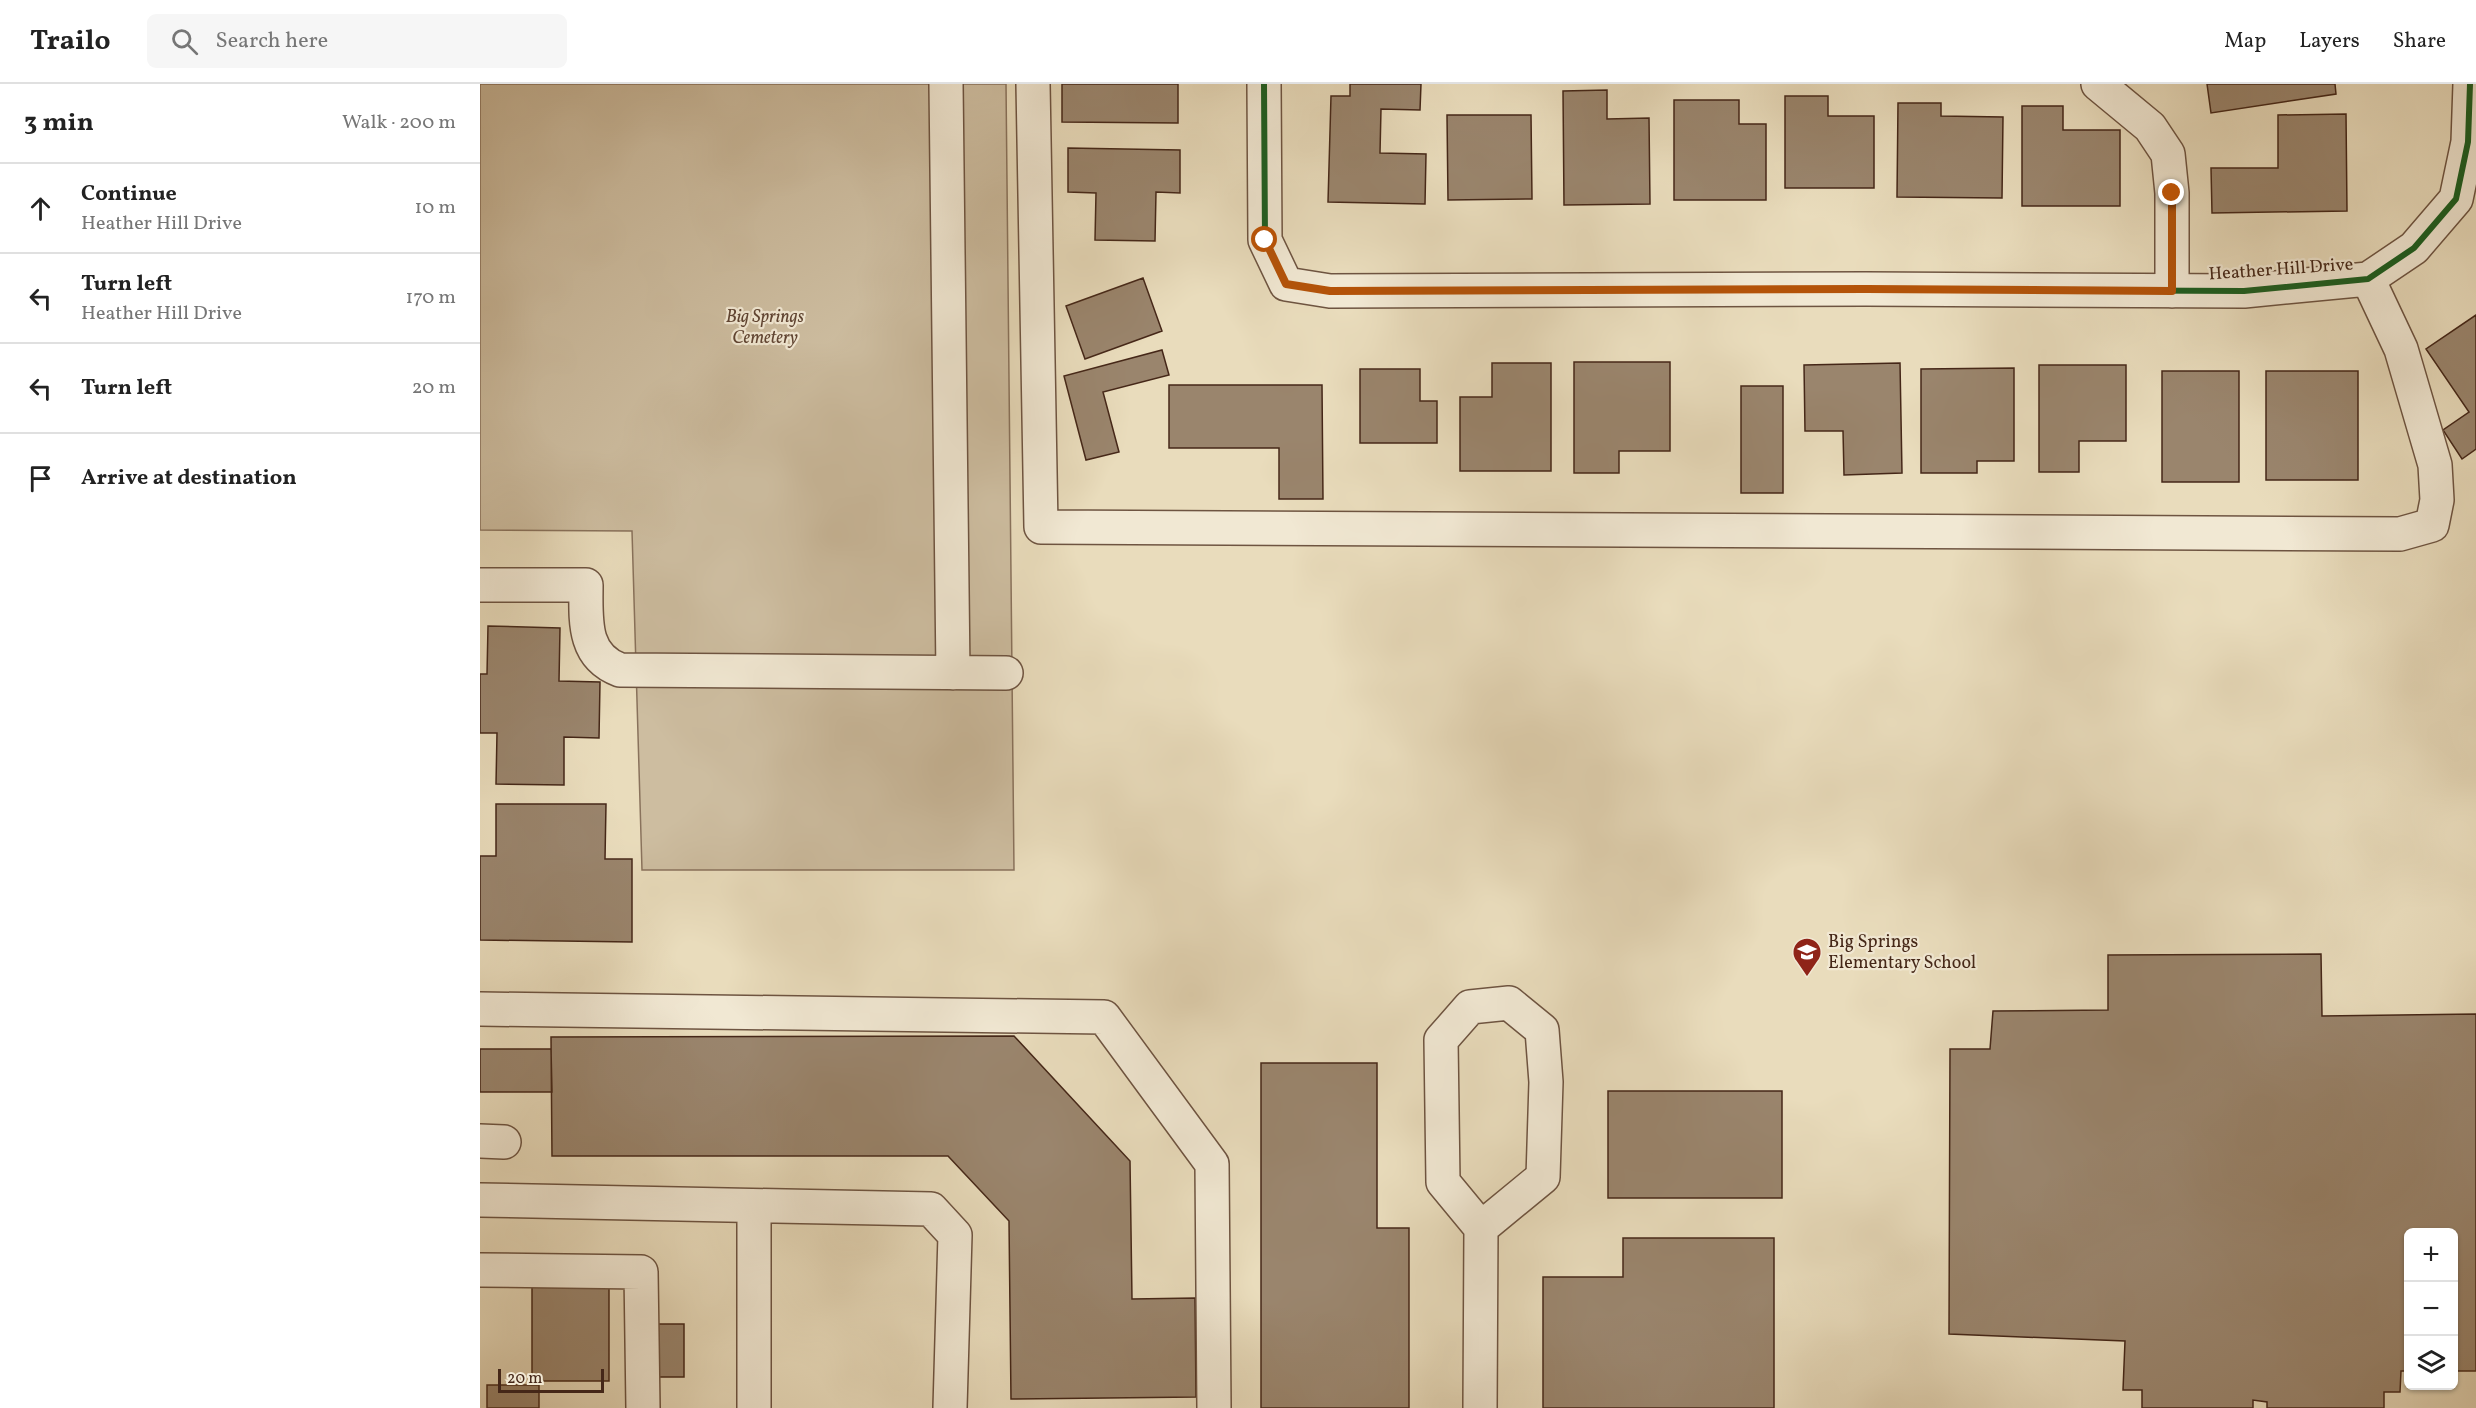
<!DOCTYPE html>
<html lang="en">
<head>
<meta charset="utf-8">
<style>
  body { margin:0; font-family:Vollkorn,serif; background:#f6f6f6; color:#222 }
  .controls { position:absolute; right:18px; bottom:18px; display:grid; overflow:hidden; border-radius:9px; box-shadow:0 2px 4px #0004 }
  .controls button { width:54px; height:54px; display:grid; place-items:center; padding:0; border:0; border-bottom:2px solid #e0e0e0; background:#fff; color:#222; font:30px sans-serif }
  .scale { position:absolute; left:18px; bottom:15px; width:106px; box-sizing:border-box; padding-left:6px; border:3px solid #452718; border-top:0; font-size:16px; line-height:21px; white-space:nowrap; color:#452718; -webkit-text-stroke:4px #f1e8d3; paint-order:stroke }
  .stop { position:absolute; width:18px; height:18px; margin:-14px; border:4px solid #b45309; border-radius:50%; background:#fff }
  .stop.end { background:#b45309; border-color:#fff; box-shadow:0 2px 6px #0008 }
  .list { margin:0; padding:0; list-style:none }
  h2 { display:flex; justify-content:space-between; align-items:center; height:78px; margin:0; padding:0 24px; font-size:26px }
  h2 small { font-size:20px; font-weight:400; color:#767676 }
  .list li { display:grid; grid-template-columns:39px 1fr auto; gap:18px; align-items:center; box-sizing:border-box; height:90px; padding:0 24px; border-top:2px solid #e0e0e0 }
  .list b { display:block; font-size:22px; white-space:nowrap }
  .list p { margin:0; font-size:20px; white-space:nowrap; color:#767676 }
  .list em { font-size:20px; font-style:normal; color:#767676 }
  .icon { flex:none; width:33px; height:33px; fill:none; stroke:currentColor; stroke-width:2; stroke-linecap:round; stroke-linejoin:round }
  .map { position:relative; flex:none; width:1996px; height:1324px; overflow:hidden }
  header { display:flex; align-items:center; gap:36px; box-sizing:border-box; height:84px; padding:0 30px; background:#fff; border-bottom:2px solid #e0e0e0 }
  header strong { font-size:28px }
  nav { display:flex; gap:33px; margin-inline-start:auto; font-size:21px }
  .search { width:420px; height:54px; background:#f6f6f6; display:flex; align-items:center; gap:15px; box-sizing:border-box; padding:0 21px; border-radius:9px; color:#767676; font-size:22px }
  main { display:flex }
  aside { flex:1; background:#fff }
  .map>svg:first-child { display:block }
  .green { fill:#cdbda0; stroke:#89725c; stroke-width:1.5 }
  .building { fill:#9a856d; stroke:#452718; stroke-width:1.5 }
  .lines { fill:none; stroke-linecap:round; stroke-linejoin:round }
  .minor-casing { stroke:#6e5441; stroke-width:36 }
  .minor { stroke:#f1e8d3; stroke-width:33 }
  .cycleway-casing { stroke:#f1e8d3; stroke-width:10 }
  .cycleway { stroke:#1b5e20; stroke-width:6 }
  .route { stroke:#b45309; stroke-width:8 }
  .labels { text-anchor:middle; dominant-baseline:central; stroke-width:4.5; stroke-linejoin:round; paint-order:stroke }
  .street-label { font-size:18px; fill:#452718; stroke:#f1e8d3 }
  .park-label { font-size:18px; font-style:italic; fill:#604533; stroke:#f1e8d3 }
  .poi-label { font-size:18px; fill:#452718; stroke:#f1e8d3; text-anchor:start }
</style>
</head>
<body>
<header>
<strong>Trailo</strong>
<div class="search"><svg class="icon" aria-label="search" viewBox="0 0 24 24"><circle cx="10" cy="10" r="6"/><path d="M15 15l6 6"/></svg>Search here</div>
<nav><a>Map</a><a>Layers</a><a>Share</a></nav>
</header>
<main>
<aside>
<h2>3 min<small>Walk · 200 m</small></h2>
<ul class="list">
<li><svg class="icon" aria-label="ahead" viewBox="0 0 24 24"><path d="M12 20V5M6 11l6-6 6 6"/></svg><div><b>Continue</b><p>Heather Hill Drive</p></div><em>10 m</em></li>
<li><svg class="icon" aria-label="left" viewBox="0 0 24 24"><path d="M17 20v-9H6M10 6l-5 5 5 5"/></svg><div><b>Turn left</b><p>Heather Hill Drive</p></div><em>170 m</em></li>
<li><svg class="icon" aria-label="left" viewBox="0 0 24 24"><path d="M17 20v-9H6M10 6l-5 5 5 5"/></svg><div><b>Turn left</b></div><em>20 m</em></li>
<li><svg class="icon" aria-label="arrive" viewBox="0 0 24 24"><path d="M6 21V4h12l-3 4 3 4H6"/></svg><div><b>Arrive at destination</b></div></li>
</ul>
</aside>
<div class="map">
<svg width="1996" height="1324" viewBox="0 0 1996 1324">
  <rect width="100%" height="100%" fill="#e9dcbc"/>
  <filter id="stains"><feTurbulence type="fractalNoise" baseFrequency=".00333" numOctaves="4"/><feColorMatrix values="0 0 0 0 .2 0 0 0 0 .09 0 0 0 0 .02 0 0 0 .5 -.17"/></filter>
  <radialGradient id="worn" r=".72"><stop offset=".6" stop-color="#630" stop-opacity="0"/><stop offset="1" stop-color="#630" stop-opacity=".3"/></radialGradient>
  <!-- green -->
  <path class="green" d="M 0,0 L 526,0 L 534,786 L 162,786 L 152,447 L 0,446 Z"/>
  <!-- building -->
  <path class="building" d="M 582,0 L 698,0 L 698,39 L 582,38 Z
    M 870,0 L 941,0 L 940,26 L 901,25 L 900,69 L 946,70 L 945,120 L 848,118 L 851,12 L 870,12 Z
    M 1727,0 L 1855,0 L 1856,10 L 1731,29 Z
    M 1127,6 L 1127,35 L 1169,34 L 1170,120 L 1084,121 L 1083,7 Z
    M 1305,12 L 1348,12 L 1348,32 L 1394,32 L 1394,104 L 1305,104 Z
    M 1194,16 L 1259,16 L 1259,40 L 1286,40 L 1286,116 L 1194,116 Z
    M 1418,19 L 1461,19 L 1461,32 L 1523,33 L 1522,114 L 1417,113 Z
    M 1542,22 L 1583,22 L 1583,46 L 1640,46 L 1640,122 L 1542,122 Z
    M 1866,30 L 1867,127 L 1732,129 L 1731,84 L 1798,84 L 1798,31 Z
    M 967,31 L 1051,31 L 1052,115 L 968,116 Z
    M 588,64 L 700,66 L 700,109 L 676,108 L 675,157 L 615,156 L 616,109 L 588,108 Z
    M 663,194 L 682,247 L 605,275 L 586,222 Z
    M 1996,231 L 1996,365 L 1982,375 L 1963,346 L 1989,328 L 1946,265 Z
    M 682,266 L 689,291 L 623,308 L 639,368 L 606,376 L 584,292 Z
    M 1094,278 L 1190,278 L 1190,367 L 1139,367 L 1139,389 L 1094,389 Z
    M 1012,279 L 1071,279 L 1071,387 L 980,387 L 980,313 L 1012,313 Z
    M 1420,279 L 1422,389 L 1364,391 L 1363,347 L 1325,347 L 1324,281 Z
    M 1559,281 L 1646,281 L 1646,357 L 1599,357 L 1599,388 L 1559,388 Z
    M 1534,284 L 1534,377 L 1497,377 L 1497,389 L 1441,389 L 1441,285 Z
    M 880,285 L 940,285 L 940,317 L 957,317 L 957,359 L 880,359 Z
    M 1682,287 L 1759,287 L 1759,398 L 1682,398 Z
    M 1786,287 L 1878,287 L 1878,396 L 1786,396 Z
    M 689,301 L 842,301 L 843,415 L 799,415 L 799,364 L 689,364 Z
    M 1261,302 L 1303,302 L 1303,409 L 1261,409 Z
    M 8,542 L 80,544 L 79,597 L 120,598 L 119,654 L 84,653 L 84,701 L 16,700 L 17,649 L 0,649 L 0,590 L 7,590 Z
    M 16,720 L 126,720 L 125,775 L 152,775 L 152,858 L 0,856 L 0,772 L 16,772 Z
    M 1841,870 L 1842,932 L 1996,930 L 1996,1287 L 1974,1287 L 1974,1148 L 1928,1148 L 1928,1287 L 1921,1287 L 1920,1308 L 1904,1308 L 1904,1324 L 1787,1324 L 1787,1318 L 1773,1316 L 1773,1324 L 1662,1324 L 1662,1306 L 1643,1306 L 1645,1257 L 1469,1250 L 1470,965 L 1510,965 L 1513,927 L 1628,926 L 1628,871 Z
    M 534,952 L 650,1077 L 652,1215 L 715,1214 L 716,1313 L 531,1315 L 529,1137 L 468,1072 L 72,1072 L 71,953 Z
    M 0,965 L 71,965 L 72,1008 L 0,1008 Z
    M 781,979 L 897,979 L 897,1144 L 929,1144 L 929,1324 L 781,1324 Z
    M 1128,1007 L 1302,1007 L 1302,1114 L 1128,1114 Z
    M 1143,1154 L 1294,1154 L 1294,1324 L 1063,1324 L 1063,1193 L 1143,1193 Z
    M 52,1197 L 129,1197 L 129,1297 L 52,1297 Z
    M 174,1240 L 204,1240 L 204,1293 L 174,1293 Z
    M 7,1301 L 59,1301 L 59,1324 L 7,1324 Z"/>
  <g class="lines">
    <!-- minor casing -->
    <g class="minor-casing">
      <path id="minor" d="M 466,0 L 473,589
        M 553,0 L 561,443 L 1920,450 L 1952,441 L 1957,416 L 1955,381 L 1921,265 L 1888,195
        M 784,0 L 785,156 L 806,200 L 850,207 L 1386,205 L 1764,207 L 1888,195 L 1934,164 L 1976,115 L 1988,58 L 1990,0
        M 1618,0 L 1670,43 L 1688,70 L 1692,109 L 1692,207
        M 0,501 L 106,501 C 106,535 102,572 140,586 L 526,589
        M 0,925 L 624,933 L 732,1080 L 734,1324
        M 0,1057 L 24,1058
        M 0,1116 L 451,1125 L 475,1151 L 470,1324
        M 274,1122 L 274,1324
        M 0,1186 L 161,1188 L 163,1324
        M 1000,1324 L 1001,1144 L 963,1098 L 961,956 L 990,923 L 1029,919 L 1062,946 L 1066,998 L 1063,1093 L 1001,1144"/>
    </g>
    <!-- minor -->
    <use href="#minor" class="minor"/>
    <!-- cycleway casing -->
    <g class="cycleway-casing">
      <path id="cycleway" d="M 784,0 L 785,156 L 806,200 L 850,207 L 1386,205 L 1764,207 L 1888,195 L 1934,164 L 1976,115 L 1988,58 L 1990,0"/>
    </g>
    <!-- cycleway -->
    <use href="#cycleway" class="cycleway"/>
  </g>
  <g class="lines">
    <!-- route -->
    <path class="route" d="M 785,156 L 806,200 L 850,207 L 1386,205 L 1692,207 L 1692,109"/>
  </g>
  <!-- icons -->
  <defs>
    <g id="school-pin" transform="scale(1.5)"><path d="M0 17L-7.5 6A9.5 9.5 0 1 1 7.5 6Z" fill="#8f2418" stroke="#f1e8d3"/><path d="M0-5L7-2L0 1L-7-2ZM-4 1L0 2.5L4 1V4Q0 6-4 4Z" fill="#fff"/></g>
  </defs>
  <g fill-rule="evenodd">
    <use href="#school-pin" x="1327" y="868"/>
  </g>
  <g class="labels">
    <!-- street labels -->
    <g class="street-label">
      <text transform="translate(1801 186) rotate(-4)">Heather Hill Drive</text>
    </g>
    <!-- park labels -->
    <g class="park-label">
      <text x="285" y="233">Big Springs<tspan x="285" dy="21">Cemetery</tspan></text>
    </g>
    <!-- poi labels -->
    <g class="poi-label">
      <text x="1348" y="858">Big Springs<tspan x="1348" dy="21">Elementary School</tspan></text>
    </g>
  </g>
  <rect width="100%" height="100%" filter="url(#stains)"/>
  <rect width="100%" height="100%" fill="url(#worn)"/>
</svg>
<div class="controls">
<button>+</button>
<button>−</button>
<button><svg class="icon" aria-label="layers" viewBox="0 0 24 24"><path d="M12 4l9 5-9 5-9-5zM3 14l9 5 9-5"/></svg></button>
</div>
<div class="scale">20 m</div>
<div class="stop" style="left:785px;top:156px"></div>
<div class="stop end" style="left:1692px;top:109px"></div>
</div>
</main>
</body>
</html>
